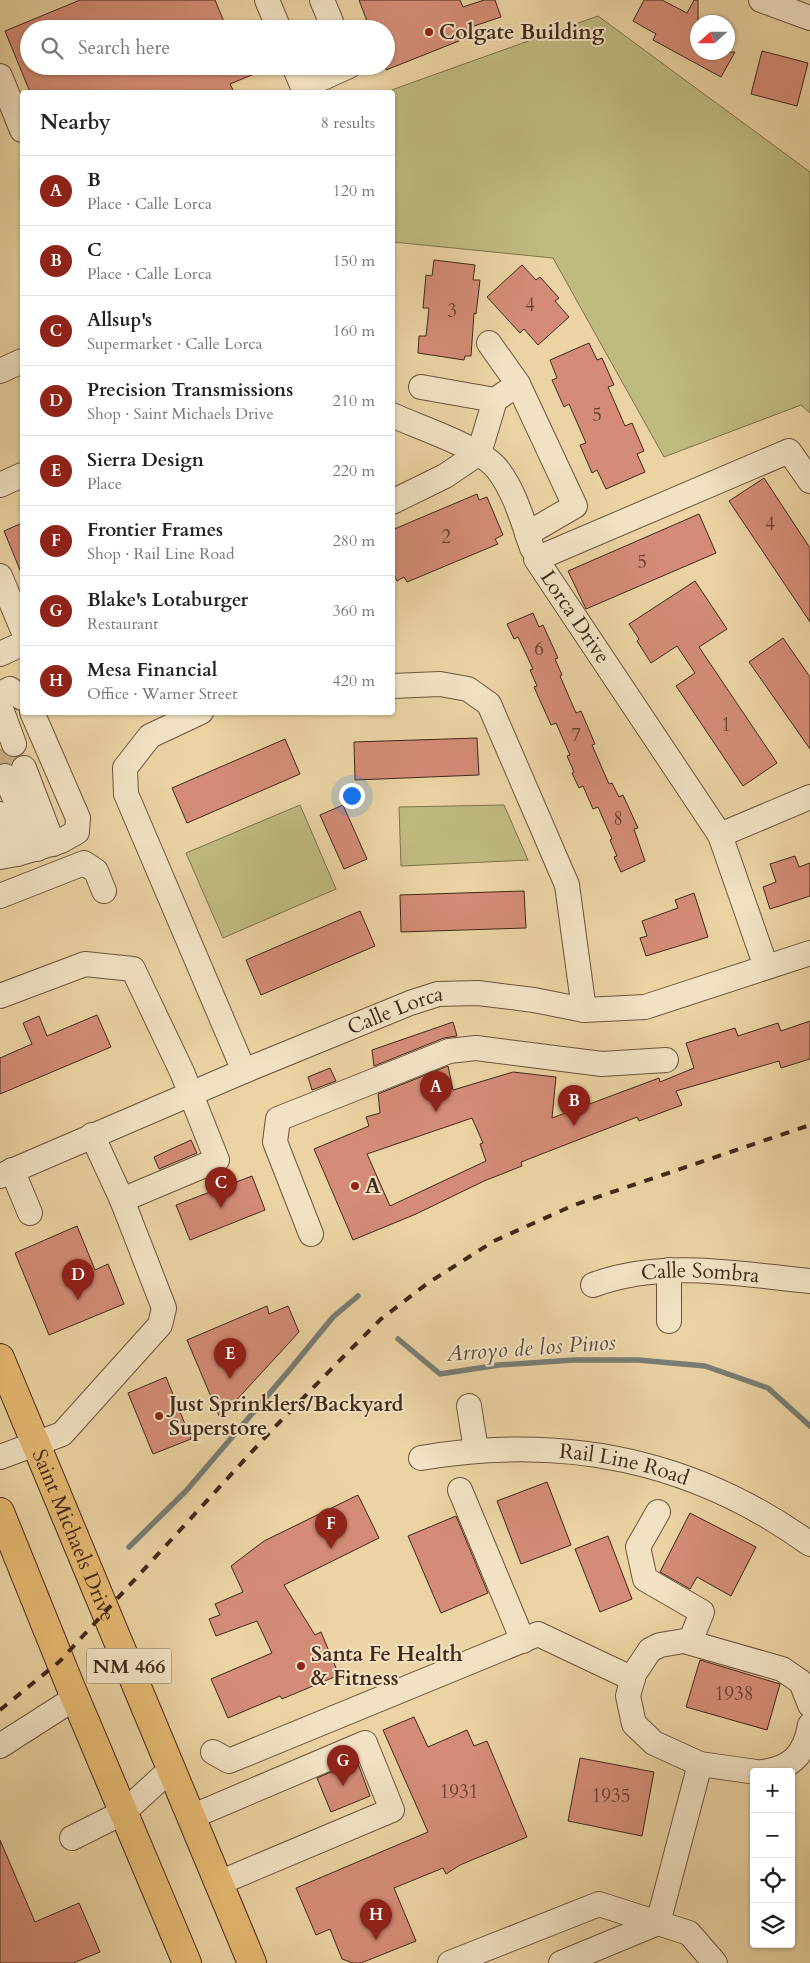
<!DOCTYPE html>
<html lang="en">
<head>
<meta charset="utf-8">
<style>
  body { margin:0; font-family:Cardo,serif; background:#f2f2f2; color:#222 }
  .controls { position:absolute; right:15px; bottom:15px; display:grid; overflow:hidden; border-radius:5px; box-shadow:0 1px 4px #0004 }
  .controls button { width:45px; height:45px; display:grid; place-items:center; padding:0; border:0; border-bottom:1px solid #e0e0e0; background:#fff; color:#222; font:25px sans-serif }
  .compass { position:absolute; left:690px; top:15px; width:45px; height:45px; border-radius:50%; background:#fff; box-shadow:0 1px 4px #0004; rotate:249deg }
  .you { position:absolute; left:351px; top:795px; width:18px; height:18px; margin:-12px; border:4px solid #fff; border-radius:50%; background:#1a73e8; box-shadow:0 0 0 8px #1a73e833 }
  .badge { display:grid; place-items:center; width:32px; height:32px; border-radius:50%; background:#8f2418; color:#fff; font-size:16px; font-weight:700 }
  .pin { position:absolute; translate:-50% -41px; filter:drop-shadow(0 1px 2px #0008) }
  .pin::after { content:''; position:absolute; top:26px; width:18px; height:15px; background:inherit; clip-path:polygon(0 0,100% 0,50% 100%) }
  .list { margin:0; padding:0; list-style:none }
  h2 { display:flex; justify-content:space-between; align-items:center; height:65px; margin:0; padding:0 20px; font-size:21px }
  h2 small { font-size:16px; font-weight:400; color:#767676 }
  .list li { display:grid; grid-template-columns:32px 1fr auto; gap:15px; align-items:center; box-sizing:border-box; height:70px; padding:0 20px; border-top:1px solid #e0e0e0 }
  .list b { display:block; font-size:19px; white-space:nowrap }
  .list p { margin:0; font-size:16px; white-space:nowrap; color:#767676 }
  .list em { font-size:16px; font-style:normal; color:#767676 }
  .icon { flex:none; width:28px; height:28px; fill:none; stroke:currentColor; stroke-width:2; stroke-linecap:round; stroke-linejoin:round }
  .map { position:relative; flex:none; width:810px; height:1963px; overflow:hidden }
  .search { position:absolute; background:#fff; box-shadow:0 1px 4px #0004; left:20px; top:20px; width:375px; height:55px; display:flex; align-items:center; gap:12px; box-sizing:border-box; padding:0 18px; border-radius:28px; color:#767676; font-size:19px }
  .panel { position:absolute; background:#fff; box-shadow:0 1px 4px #0004; left:20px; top:90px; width:375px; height:625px; border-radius:5px }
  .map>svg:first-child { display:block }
  .green { fill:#bfba80; stroke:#80714d }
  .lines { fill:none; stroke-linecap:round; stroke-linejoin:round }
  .stream { stroke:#787d74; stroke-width:5.5 }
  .building { fill:#d48c76; stroke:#41281a; fill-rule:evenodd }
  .minor-tunnel { stroke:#c9b188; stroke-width:24; stroke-dasharray:24 12; stroke-linecap:butt }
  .minor-casing { stroke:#6c533c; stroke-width:26 }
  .major-casing { stroke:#41281a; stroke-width:30 }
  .minor { stroke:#f2e2c3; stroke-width:24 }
  .major { stroke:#e6ba72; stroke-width:28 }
  .rail { stroke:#41281a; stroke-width:4; stroke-dasharray:9 9; stroke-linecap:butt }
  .poi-dot { fill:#8f2418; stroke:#f2e2c3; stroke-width:2 }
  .labels { text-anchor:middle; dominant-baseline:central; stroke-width:4; stroke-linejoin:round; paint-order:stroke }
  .number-label { font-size:19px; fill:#664131 }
  .shield { fill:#f2e2c3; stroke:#76604d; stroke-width:1 }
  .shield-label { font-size:20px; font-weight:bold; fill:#41281a }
  .poi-label { font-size:21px; font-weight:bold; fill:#41281a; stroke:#f2e2c3; text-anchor:start }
  .street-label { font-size:21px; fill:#41281a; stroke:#f2e2c3 }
  .water-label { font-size:22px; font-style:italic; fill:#584c40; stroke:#f2e2c3 }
</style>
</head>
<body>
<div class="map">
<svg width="810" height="1963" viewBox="0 0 810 1963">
  <rect width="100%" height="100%" fill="#ebd3a3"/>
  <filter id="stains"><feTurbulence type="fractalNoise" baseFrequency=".004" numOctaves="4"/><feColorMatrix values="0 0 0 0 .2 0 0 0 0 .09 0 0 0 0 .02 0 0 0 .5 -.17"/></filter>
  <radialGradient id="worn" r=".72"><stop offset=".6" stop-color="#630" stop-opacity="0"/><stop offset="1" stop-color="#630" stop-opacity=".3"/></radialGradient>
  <!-- green -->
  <path class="green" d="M 598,16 L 810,172 L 810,413 L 801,405 L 664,457 L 553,258 L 393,242 L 392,92 L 386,92 Z
    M 300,805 L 336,889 L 223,938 L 186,853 Z
    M 504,805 L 528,860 L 401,866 L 399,807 Z"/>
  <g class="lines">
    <!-- stream -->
    <path class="stream" d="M 398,1339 L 440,1374 L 499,1365 L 574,1360 L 638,1360 L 705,1366 L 768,1388 L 810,1426
      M 129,1547 L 186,1491 L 292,1367 L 333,1317 L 358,1296"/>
  </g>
  <!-- building -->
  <path class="building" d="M 80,0 L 215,0 L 227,29 L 29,29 L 29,66 L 271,67 L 230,84 L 234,92 L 30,92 L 5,31 Z
    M 359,0 L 460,0 L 463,7 L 484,0 L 495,0 L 501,17 L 471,27 L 474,35 L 386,70 L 386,29 L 370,29 Z
    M 644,0 L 662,0 L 687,13 L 694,0 L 698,0 L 698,52 L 735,52 L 721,77 L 653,40 L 656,34 L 633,21 Z
    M 762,51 L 808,63 L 797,106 L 751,94 Z
    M 434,260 L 475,265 L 473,280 L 480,280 L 476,314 L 474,313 L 471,356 L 465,356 L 464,360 L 418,353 L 419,336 L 426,336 L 429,308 L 423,308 L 426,275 L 432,276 Z
    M 522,265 L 536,280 L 540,277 L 559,298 L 555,301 L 569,317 L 538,345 L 524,329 L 520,333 L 487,297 Z
    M 589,343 L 597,360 L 602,358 L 614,385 L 608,387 L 625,426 L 632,423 L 644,451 L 637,454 L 645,472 L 606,489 L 597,470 L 592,473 L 580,445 L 586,443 L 569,404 L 564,407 L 552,380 L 557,378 L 550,360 Z
    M 764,478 L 810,548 L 810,622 L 729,501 Z
    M 477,494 L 479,500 L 487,497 L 503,535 L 495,539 L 498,544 L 407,582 L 404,577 L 397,581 L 392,571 L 392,530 Z
    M 699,514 L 716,553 L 586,609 L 568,571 Z
    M 22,523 L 22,575 L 4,531 Z
    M 695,581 L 727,629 L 699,647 L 777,763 L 743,786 L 676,686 L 695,673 L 677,646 L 651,663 L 637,641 L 639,639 L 629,624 Z
    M 533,613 L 539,627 L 543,625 L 558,658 L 555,659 L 562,675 L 560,676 L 576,713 L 581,711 L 595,744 L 592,745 L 609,784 L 612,783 L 619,797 L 623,795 L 638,828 L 634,829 L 645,861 L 621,872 L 614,857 L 617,856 L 610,840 L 612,839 L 598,807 L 593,809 L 583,786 L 579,788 L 572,773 L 574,772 L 567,756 L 570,755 L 556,723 L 551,725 L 534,687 L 537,686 L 530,670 L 533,669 L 518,637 L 514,639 L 507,624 Z
    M 783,638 L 810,677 L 810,749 L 749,662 Z
    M 477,738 L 479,775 L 355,780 L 354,742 Z
    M 285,739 L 300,774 L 187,823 L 172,788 Z
    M 1,749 L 6,755 L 16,757 L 11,764 L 0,763 Z
    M 343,805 L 367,859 L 344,869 L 320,815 Z
    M 795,856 L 799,867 L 810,863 L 810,896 L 770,909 L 763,887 L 776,882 L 770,864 Z
    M 524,891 L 526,928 L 401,932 L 400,895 Z
    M 694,893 L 708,937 L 646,956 L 640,938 L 647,936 L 642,921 L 678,908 L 675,900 Z
    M 360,911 L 375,946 L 261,995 L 246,960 Z
    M 97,1015 L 111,1047 L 0,1094 L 0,1058 L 32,1044 L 23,1023 L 39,1016 L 47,1036 Z
    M 810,1021 L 810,1059 L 781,1068 L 779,1061 L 676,1091 L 682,1105 L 639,1121 L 637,1117 L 521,1162 L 522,1166 L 484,1181 L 416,1214 L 353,1240 L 314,1149 L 369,1126 L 366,1117 L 380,1113 L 378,1094 L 448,1066 L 453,1090 L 513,1072 L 556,1077 L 552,1118 L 659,1078 L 660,1082 L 694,1068 L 686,1043 L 735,1028 L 738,1036 L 778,1023 L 781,1031 ZM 472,1118 L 483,1143 L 480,1144 L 486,1161 L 390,1206 L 367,1154 Z
    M 453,1022 L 457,1036 L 444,1038 L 374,1066 L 372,1050 Z
    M 330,1068 L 336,1081 L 312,1090 L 308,1077 Z
    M 191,1140 L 197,1153 L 159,1169 L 154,1157 Z
    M 252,1176 L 265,1210 L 190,1240 L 176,1205 Z
    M 77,1226 L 95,1270 L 108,1264 L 124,1304 L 49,1335 L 15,1253 Z
    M 267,1306 L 269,1314 L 288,1306 L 299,1332 L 220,1418 L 187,1340 Z
    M 166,1377 L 191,1439 L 153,1454 L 128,1393 Z
    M 547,1482 L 571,1545 L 521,1564 L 497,1501 Z
    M 358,1495 L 379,1538 L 284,1585 L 315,1635 L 321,1632 L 339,1675 L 282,1699 L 280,1696 L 228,1718 L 211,1679 L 272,1653 L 257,1621 L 216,1636 L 209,1619 L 220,1615 L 215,1604 L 243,1592 L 231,1566 L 264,1541 Z
    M 690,1513 L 756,1547 L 731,1596 L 697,1577 L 690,1589 L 660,1572 Z
    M 456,1516 L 488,1593 L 441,1613 L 408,1536 Z
    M 608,1536 L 632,1599 L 600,1612 L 575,1549 Z
    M 700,1660 L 780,1684 L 767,1730 L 686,1707 Z
    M 414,1717 L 428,1747 L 467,1730 L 474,1746 L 487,1741 L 527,1837 L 460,1865 L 446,1874 L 443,1868 L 394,1888 L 416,1941 L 361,1963 L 353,1963 L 342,1959 L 330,1929 L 316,1935 L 296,1888 L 428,1832 L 383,1730 Z
    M 580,1758 L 654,1772 L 642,1836 L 568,1821 Z
    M 357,1761 L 370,1796 L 331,1812 L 317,1778 Z
    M 0,1840 L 35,1922 L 79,1903 L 100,1952 L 73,1963 L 0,1963 Z"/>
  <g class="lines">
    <!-- minor-tunnel -->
    <path class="minor-tunnel" d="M 4,748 L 14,772"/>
    <!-- minor casing -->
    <g class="minor-casing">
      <g id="minor">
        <path d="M 267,0 L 279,29"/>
        <path d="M 322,0 L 334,29"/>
        <path d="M 761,0 L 810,18"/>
        <path d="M 294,66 L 305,92"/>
        <path d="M 0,76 L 22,130"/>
        <path d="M 303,87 L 349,66"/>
        <path d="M 489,343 L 518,384"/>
        <path d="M 0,371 L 22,361"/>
        <path d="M 421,387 L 495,400"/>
        <path d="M 392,415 C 420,428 481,447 498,470 C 515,492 523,522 532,548"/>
        <path d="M 0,485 L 22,475"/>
        <path d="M 392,502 L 445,476 L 479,453 L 495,400 L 518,384 L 575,506 L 527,534"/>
        <path d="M 0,576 L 22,628"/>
        <path d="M 0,654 L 22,644"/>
        <path d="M 392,686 L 440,684 L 468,689 L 489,704 L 567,885 L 584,1010"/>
        <path d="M 0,694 L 10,689 L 22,698"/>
        <path d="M 0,706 L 14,744"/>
        <path d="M 201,712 L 150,736 L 125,768 L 126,794 L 244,1071"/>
        <path d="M 24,768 L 53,844"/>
        <path d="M 5,776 L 37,849"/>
        <path d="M 0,814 L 17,854"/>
        <path d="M 720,835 L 810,797"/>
        <path d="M 0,857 L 17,854 L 61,841 L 77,832 L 78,818 L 32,712"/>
        <path d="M 0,896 L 84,863 L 96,871 L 104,891"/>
        <path d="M 766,967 L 720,835 L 536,559 L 789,451 L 810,481"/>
        <path d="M 0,996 L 85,964 L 133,969 L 182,1072 L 217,1160 L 122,1200"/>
        <path d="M 12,1170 L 30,1213"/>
        <path id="s1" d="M 0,1176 L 244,1071 L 410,1003 L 438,994 L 478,993 L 534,1000 L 584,1010 L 645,1007 L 810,953"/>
        <path d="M 311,1234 L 275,1142 L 278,1119 L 449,1051 L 476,1048 L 602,1064 L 666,1060"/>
        <path d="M 669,1270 L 669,1321"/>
        <path id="s2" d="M 593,1285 C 663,1259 738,1274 810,1281"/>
        <path d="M 469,1406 L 476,1450"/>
        <path d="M 0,1457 L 62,1434 L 160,1325 L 164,1308 L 122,1200 L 92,1135"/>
        <path id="s3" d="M 421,1458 C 563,1434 692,1459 810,1544"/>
        <path d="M 460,1490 L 523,1641"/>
        <path d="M 658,1512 L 638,1547 L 645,1579 L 702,1612 L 690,1642"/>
        <path d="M 0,1746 L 75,1698"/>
        <path d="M 213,1752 L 229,1761 L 538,1634 L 633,1679"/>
        <path d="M 756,1772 L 700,1764 L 654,1743 L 634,1724 L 628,1696 L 634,1674 L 650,1650 L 660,1645 L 684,1641 L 782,1669 L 801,1682 L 810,1705"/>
        <path d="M 763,1772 C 792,1768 805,1754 810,1725"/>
        <path d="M 191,1817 L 365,1743 L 392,1810 L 219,1883"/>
        <path d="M 72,1838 L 124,1812 L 171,1769"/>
        <path d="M 450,1963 L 599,1904 L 689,1933 L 715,1963"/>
        <path d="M 561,1963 L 658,1923 L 700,1764"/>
      </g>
    </g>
    <!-- major casing -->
    <g class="major-casing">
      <g id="major">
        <path id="s4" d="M 0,1358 L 252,1963"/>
        <path d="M 0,1512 L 69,1683 L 187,1963"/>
      </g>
    </g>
    <!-- minor -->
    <use href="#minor" class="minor"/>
    <!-- major -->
    <use href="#major" class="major"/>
    <!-- rail -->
    <path class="rail" d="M 0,1710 L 60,1661 L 270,1432 L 346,1354 L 381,1319 L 428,1283 L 494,1241 L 574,1205 L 810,1125"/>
  </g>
  <!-- markers -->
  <g class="poi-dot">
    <circle cx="429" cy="32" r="5"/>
    <circle cx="355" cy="1186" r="5"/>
    <circle cx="159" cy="1416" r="5"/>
    <circle cx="301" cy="1666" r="5"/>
  </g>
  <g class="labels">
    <!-- number labels -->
    <g class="number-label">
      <text x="530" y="305">4</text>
      <text x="452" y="311">3</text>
      <text x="597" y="415">5</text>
      <text x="770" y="524">4</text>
      <text x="446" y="537">2</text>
      <text x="642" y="562">5</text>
      <text x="539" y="649">6</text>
      <text x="726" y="725">1</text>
      <text x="576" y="735">7</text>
      <text x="618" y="819">8</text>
      <text x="734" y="1694">1938</text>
      <text x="459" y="1792">1931</text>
      <text x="611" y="1796">1935</text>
    </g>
    <!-- shield labels -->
    <rect class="shield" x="86.5" y="1648.5" width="85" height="35" rx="4"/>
    <g class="shield-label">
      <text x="129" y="1666">NM 466</text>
    </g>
    <!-- poi labels -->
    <g class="poi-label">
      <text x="439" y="32">Colgate Building</text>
      <text x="365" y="1186">A</text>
      <text x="169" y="1404">Just Sprinklers/Backyard<tspan x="169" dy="24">Superstore</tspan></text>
      <text x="311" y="1654">Santa Fe Health<tspan x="311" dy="24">&amp; Fitness</tspan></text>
    </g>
    <!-- street labels -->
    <g class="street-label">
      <text transform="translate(575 617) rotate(56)">Lorca Drive</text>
      <text stroke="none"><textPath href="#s1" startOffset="429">Calle Lorca</textPath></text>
      <text stroke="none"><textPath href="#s2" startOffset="109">Calle Sombra</textPath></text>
      <text stroke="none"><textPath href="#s3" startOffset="205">Rail Line Road</textPath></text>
      <text stroke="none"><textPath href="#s4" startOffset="192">Saint Michaels Drive</textPath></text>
    </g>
    <!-- water labels -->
    <g class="water-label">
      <text transform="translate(531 1348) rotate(-4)">Arroyo de los Pinos</text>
    </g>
  </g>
  <rect width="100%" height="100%" filter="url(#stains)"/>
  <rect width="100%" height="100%" fill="url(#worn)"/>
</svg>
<div class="controls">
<button>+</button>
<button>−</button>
<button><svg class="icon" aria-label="locate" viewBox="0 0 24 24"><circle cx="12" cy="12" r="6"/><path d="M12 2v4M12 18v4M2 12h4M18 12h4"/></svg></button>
<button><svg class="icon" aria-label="layers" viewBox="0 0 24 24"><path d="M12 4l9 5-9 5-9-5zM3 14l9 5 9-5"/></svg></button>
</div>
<svg class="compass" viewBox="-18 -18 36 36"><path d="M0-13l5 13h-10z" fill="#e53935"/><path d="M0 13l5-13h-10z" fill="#767676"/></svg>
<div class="you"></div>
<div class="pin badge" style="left:436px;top:1112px">A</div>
<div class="pin badge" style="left:574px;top:1126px">B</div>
<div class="pin badge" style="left:221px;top:1208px">C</div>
<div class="pin badge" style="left:78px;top:1300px">D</div>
<div class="pin badge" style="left:230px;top:1379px">E</div>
<div class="pin badge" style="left:331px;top:1549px">F</div>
<div class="pin badge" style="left:343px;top:1786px">G</div>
<div class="pin badge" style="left:376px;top:1940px">H</div>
<div class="search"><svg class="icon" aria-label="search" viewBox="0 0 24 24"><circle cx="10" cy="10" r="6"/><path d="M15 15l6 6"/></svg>Search here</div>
<section class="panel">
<h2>Nearby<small>8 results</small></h2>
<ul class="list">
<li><span class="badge">A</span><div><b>B</b><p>Place · Calle Lorca</p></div><em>120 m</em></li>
<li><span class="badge">B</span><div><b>C</b><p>Place · Calle Lorca</p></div><em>150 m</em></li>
<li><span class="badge">C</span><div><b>Allsup's</b><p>Supermarket · Calle Lorca</p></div><em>160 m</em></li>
<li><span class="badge">D</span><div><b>Precision Transmissions</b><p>Shop · Saint Michaels Drive</p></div><em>210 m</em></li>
<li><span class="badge">E</span><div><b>Sierra Design</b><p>Place</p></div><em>220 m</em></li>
<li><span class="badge">F</span><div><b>Frontier Frames</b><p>Shop · Rail Line Road</p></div><em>280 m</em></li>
<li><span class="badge">G</span><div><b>Blake's Lotaburger</b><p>Restaurant</p></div><em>360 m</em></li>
<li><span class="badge">H</span><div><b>Mesa Financial</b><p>Office · Warner Street</p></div><em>420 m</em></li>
</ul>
</section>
</div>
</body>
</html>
